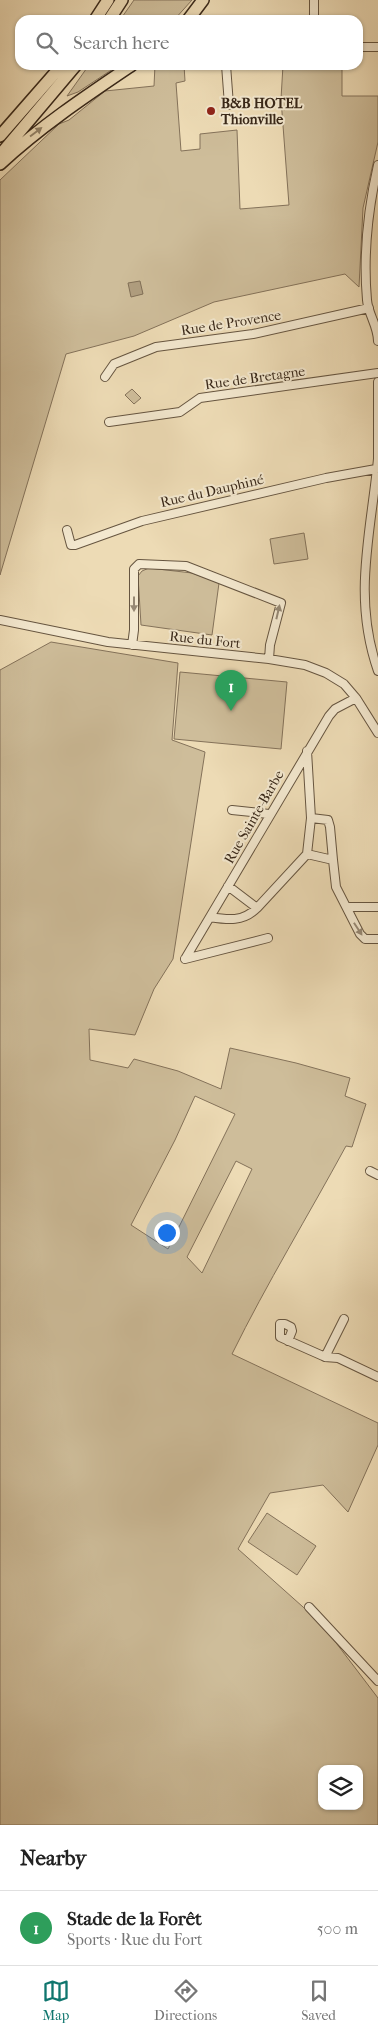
<!DOCTYPE html>
<html lang="en">
<head>
<meta charset="utf-8">
<style>
  body { margin:0; font-family:"IM FELL French Canon",serif; background:#f2f2f2; color:#222 }
  .controls { position:absolute; right:15px; bottom:15px; display:grid; overflow:hidden; border-radius:10px; box-shadow:0 1px 4px #0004 }
  .controls button { width:45px; height:45px; display:grid; place-items:center; padding:0; border:0; border-bottom:1px solid #e0e0e0; background:#fff; color:#222; font:25px sans-serif }
  .you { position:absolute; left:166px; top:1232px; width:18px; height:18px; margin:-12px; border:4px solid #fff; border-radius:50%; background:#1a73e8; box-shadow:0 0 0 8px #1a73e833 }
  .badge { display:grid; place-items:center; width:32px; height:32px; border-radius:50%; background:#0f766e; color:#fff; font-size:16px; font-weight:700 }
  .pin { position:absolute; translate:-50% -41px; filter:drop-shadow(0 1px 2px #0008) }
  .pin::after { content:''; position:absolute; top:26px; width:18px; height:15px; background:inherit; clip-path:polygon(0 0,100% 0,50% 100%) }
  .list { margin:0; padding:0; list-style:none }
  h2 { display:flex; justify-content:space-between; align-items:center; height:65px; margin:0; padding:0 20px; font-size:21px }
  h2 small { font-size:16px; font-weight:400; color:#767676 }
  .list li { display:grid; grid-template-columns:32px 1fr auto; gap:15px; align-items:center; box-sizing:border-box; height:75px; padding:0 20px; border-top:1px solid #e0e0e0 }
  .list b { display:block; font-size:19px; white-space:nowrap }
  .list p { margin:0; font-size:16px; white-space:nowrap; color:#767676 }
  .list em { font-size:16px; font-style:normal; color:#767676 }
  .icon { flex:none; width:28px; height:28px; fill:none; stroke:currentColor; stroke-width:2; stroke-linecap:round; stroke-linejoin:round }
  .map { position:relative; flex:none; width:378px; height:1825px; overflow:hidden }
  .search { position:absolute; background:#fff; box-shadow:0 1px 4px #0004; left:15px; right:15px; top:15px; height:55px; display:flex; align-items:center; gap:12px; box-sizing:border-box; padding:0 18px; border-radius:15px; color:#767676; font-size:19px }
  .sheet { height:140px; background:#fff }
  nav { display:flex; justify-content:space-around; align-items:center; box-sizing:border-box; height:70px; border-top:1px solid #e0e0e0; background:#fff; font-size:14px; color:#767676 }
  nav a { display:grid; justify-items:center; gap:2px }
  nav .on { color:#0f766e }
  .map>svg:first-child { display:block }
  .green { fill:#cebd9a; stroke:#84725a; fill-rule:evenodd }
  .water { fill:#b09e80; stroke:#806f57 }
  .lines { fill:none; stroke-linecap:round; stroke-linejoin:round }
  .minor-casing { stroke:#665540; stroke-width:10 }
  .highway-casing { stroke:#392819; stroke-width:14 }
  .minor { stroke:#f3e8cf; stroke-width:8 }
  .highway { stroke:#eddbb5; stroke-width:11 }
  .oneway { fill:#938267 }
  .oneway2 { fill:#968874 }
  .poi-dot { fill:#8f2418; stroke:#f3e8cf; stroke-width:2 }
  .labels { text-anchor:middle; dominant-baseline:central; stroke-width:4; stroke-linejoin:round; paint-order:stroke }
  .poi-label { font-size:14px; font-weight:bold; fill:#392819; stroke:#f3e8cf; text-anchor:start }
  .street-label { font-size:14px; fill:#392819; stroke:#f3e8cf }
</style>
</head>
<body>
<div class="map">
<svg width="378" height="1825" viewBox="0 0 378 1825">
  <rect width="100%" height="100%" fill="#eddbb5"/>
  <filter id="stains"><feTurbulence type="fractalNoise" baseFrequency=".004" numOctaves="4"/><feColorMatrix values="0 0 0 0 .2 0 0 0 0 .09 0 0 0 0 .02 0 0 0 .5 -.17"/></filter>
  <radialGradient id="worn" r=".72"><stop offset=".6" stop-color="#630" stop-opacity="0"/><stop offset="1" stop-color="#630" stop-opacity=".3"/></radialGradient>
  <!-- green -->
  <path class="green" d="M 134,0 L 192,0 L 174,20 L 120,20 Z
    M 89,65 L 119,65 L 78,92 L 67,96 Z
    M 155,65 L 184,65 L 185,81 L 176,83 L 181,151 L 200,149 L 200,134 L 237,130 L 240,209 L 289,205 L 281,99 L 283,65 L 342,65 L 342,96 L 378,96 L 378,142 L 363,208 L 359,287 L 345,274 L 214,302 L 134,336 L 66,354 L 0,575 L 0,180 L 59,124 L 69,120 L 105,91 L 154,86 Z
    M 132,389 L 141,398 L 134,404 L 125,395 Z
    M 304,533 L 308,559 L 274,564 L 270,539 Z
    M 149,568 L 192,573 L 219,583 L 212,635 L 141,625 L 138,576 L 142,571 Z
    M 51,642 L 178,663 L 172,740 L 205,752 L 173,959 L 154,989 L 135,1035 L 89,1029 L 90,1060 L 128,1068 L 134,1059 L 178,1071 L 221,1089 L 230,1048 L 296,1063 L 350,1078 L 345,1096 L 366,1104 L 352,1147 L 346,1146 C 308,1216 267,1283 232,1354 L 378,1423 L 378,1445 L 348,1512 L 323,1485 L 270,1493 L 238,1549 L 321,1623 L 378,1698 L 378,1825 L 0,1825 L 0,670 ZM 195,1096 L 235,1114 L 168,1249 L 131,1225 L 175,1140 ZM 236,1161 L 252,1169 L 202,1273 L 187,1257 ZM 322,1769 L 359,1769 L 359,1806 L 322,1806 Z
    M 180,672 L 287,682 L 281,749 L 174,739 Z
    M 267,1513 L 316,1546 L 297,1575 L 248,1542 Z"/>
  <!-- water -->
  <path class="water" d="M 140,281 L 143,294 L 131,297 L 128,283 Z"/>
  <g class="lines">
    <!-- minor casing -->
    <g class="minor-casing">
      <path id="minor" d="M 314,0 L 314,20
        M 358,47 L 378,47
        M 226,65 L 229,105
        M 378,165 C 368,209 363,255 367,300 C 368,314 378,326 378,341
        M 105,377 L 114,364 L 156,347 L 253,334 L 369,308
        M 378,382 C 378,407 378,433 378,459 C 371,533 352,597 378,671
        M 109,422 L 180,412 L 200,398 L 378,373
        M 67,530 L 71,545 L 75,545 L 142,521 L 326,478 L 376,469
        M 0,620 L 108,642 L 269,659 L 305,665 L 326,673 L 344,684 L 356,698 L 378,733
        M 132,645 L 134,630 L 134,569 L 139,564 L 186,566 L 281,603 L 270,645 L 269,659
        M 307,751 L 311,818 L 307,854 L 333,860 L 336,887 L 360,934 L 365,939 L 378,939
        M 232,810 L 269,814
        M 311,818 L 328,820 L 330,827 L 333,860
        M 228,886 L 257,908 L 307,854
        M 347,907 L 378,907
        M 210,917 C 228,920 243,922 257,908
        M 185,959 L 329,716 L 335,709 L 356,698
        M 185,959 L 268,938
        M 370,1171 L 378,1175
        M 344,1319 L 325,1357 L 338,1358 L 378,1377
        M 288,1341 L 292,1331 L 291,1327 L 285,1324 L 280,1324 L 280,1337 L 323,1356 L 325,1357
        M 309,1607 L 378,1681"/>
    </g>
    <!-- highway casing -->
    <g class="highway-casing">
      <path id="highway" d="M 95,20 L 108,0
        M 109,20 L 122,0
        M 188,20 L 203,0
        M 0,136 L 62,65
        M 0,155 L 76,65
        M 0,164 C 41,126 86,96 132,65"/>
    </g>
    <!-- minor -->
    <use href="#minor" class="minor"/>
    <!-- highway -->
    <use href="#highway" class="highway"/>
  </g>
  <!-- one-way arrows -->
  <defs><path id="oneway-solid" d="M-6-.8H1V-3.2L6.5 0L1 3.2V.8H-6Z" transform="scale(1.25)"/></defs>
  <use class="oneway" href="#oneway-solid" transform="translate(36 132) rotate(-37)"/>
  <g class="oneway2">
    <use href="#oneway-solid" transform="translate(134 604) rotate(90)"/>
    <use href="#oneway-solid" transform="translate(278 612) rotate(-77)"/>
    <use href="#oneway-solid" transform="translate(358 929) rotate(57)"/>
  </g>
  <!-- markers -->
  <circle class="poi-dot" cx="211" cy="111" r="5"/>
  <g class="labels">
    <!-- poi labels -->
    <g class="poi-label">
      <text x="221" y="103">B&amp;B HOTEL<tspan x="221" dy="16">Thionville</tspan></text>
    </g>
    <!-- street labels -->
    <g class="street-label">
      <text transform="translate(231 323) rotate(-9)">Rue de Provence</text>
      <text transform="translate(255 378) rotate(-8)">Rue de Bretagne</text>
      <text transform="translate(212 491) rotate(-13)">Rue du Dauphiné</text>
      <text transform="translate(205 640) rotate(6)">Rue du Fort</text>
      <text transform="translate(254 817) rotate(-60)">Rue Sainte-Barbe</text>
    </g>
  </g>
  <rect width="100%" height="100%" filter="url(#stains)"/>
  <rect width="100%" height="100%" fill="url(#worn)"/>
</svg>
<div class="controls">
<button><svg class="icon" aria-label="layers" viewBox="0 0 24 24"><path d="M12 4l9 5-9 5-9-5zM3 14l9 5 9-5"/></svg></button>
</div>
<div class="you"></div>
<div class="pin badge" style="left:231px;top:711px;background:#2e9e5b">1</div>
<div class="search"><svg class="icon" aria-label="search" viewBox="0 0 24 24"><circle cx="10" cy="10" r="6"/><path d="M15 15l6 6"/></svg>Search here</div>
</div>
<section class="sheet">
<h2>Nearby<small></small></h2>
<ul class="list">
<li><span class="badge" style="background:#2e9e5b">1</span><div><b>Stade de la Forêt</b><p>Sports · Rue du Fort</p></div><em>500 m</em></li>
</ul>
</section>
<nav>
<a class="on"><svg class="icon" aria-label="map" viewBox="0 0 24 24"><path d="M3 6l6-2 6 2 6-2v14l-6 2-6-2-6 2zM9 4v14M15 6v14"/></svg>Map</a>
<a><svg class="icon" aria-label="directions" viewBox="0 0 24 24"><path d="M12 3l9 9-9 9-9-9zM9 14v-3h6M13 9l2 2-2 2"/></svg>Directions</a>
<a><svg class="icon" aria-label="saved" viewBox="0 0 24 24"><path d="M7 4h10v16l-5-4-5 4z"/></svg>Saved</a>
</nav>
</body>
</html>
